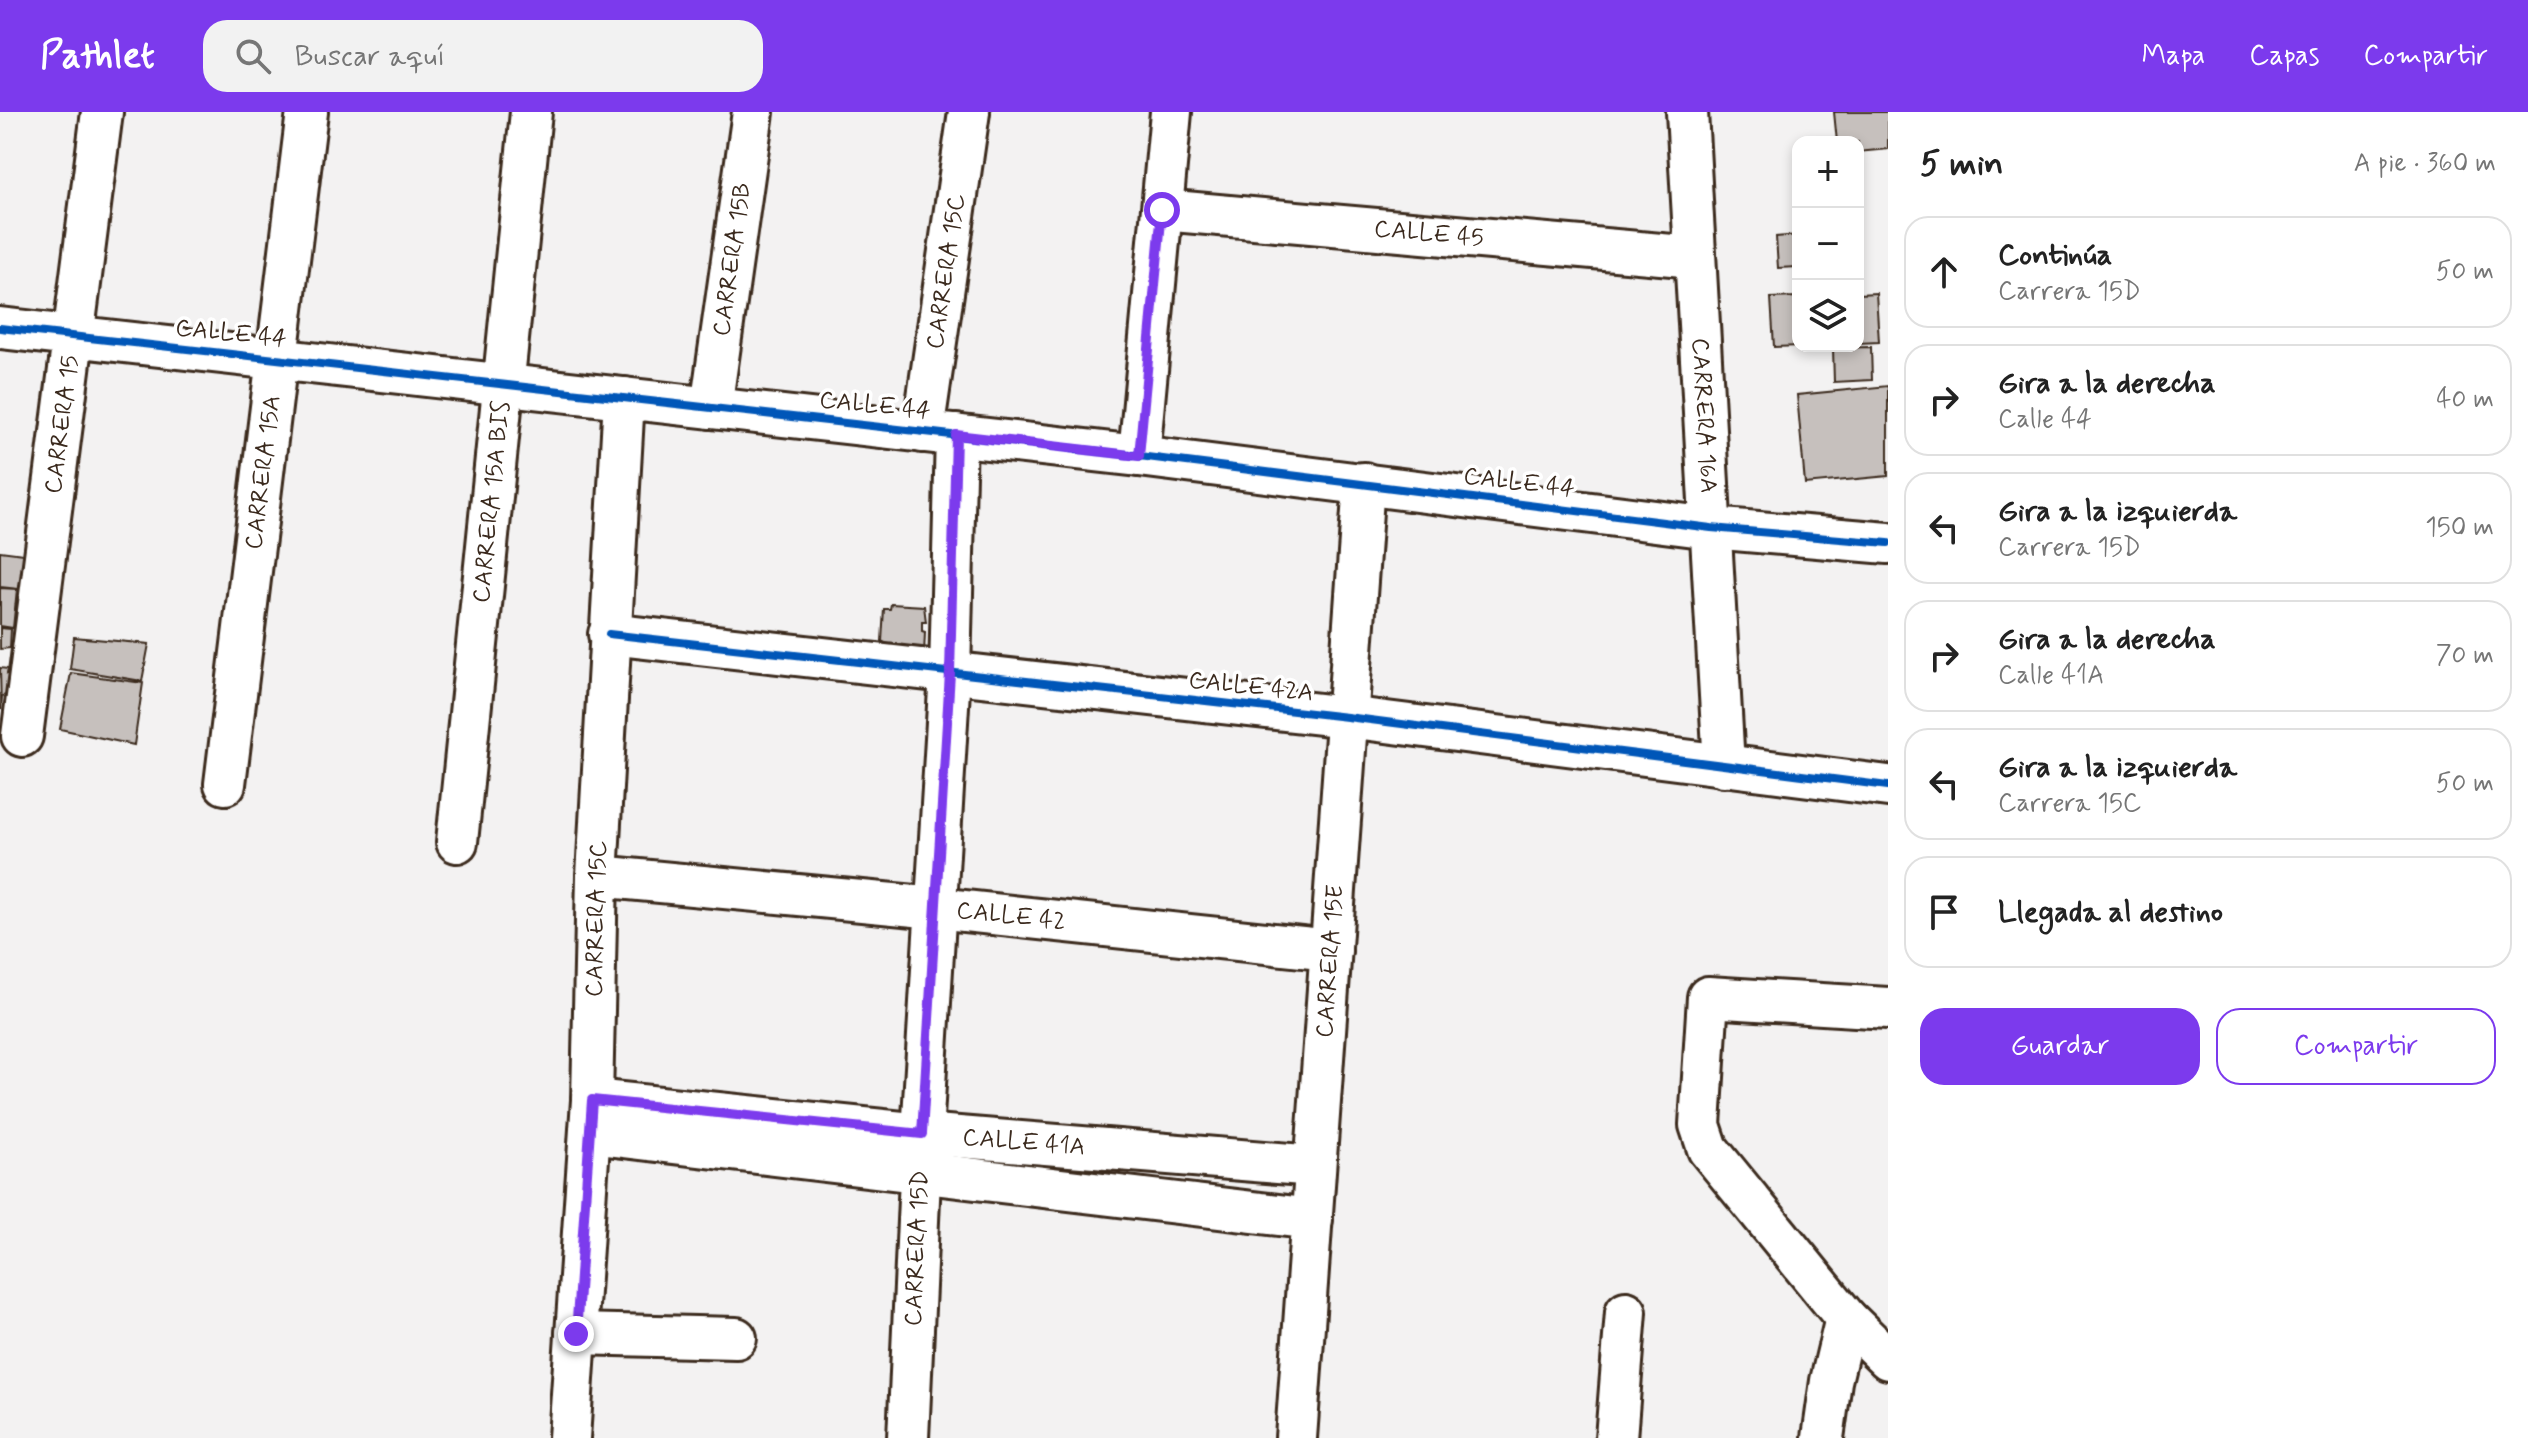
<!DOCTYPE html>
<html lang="es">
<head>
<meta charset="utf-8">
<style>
  body { margin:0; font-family:Mynerve,sans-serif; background:#f2f2f2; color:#222 }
  .controls { position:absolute; right:24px; top:24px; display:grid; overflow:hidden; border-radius:16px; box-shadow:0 4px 12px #0003 }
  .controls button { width:72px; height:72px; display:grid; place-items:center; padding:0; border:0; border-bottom:2px solid #e0e0e0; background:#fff; color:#222; font:40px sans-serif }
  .stop { position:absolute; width:24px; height:24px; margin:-18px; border:6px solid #7c3aed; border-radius:50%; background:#fff }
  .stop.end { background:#7c3aed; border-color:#fff; box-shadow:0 2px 8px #0008 }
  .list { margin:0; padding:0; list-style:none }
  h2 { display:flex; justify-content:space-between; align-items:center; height:104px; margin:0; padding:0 32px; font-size:34px }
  h2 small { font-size:26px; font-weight:400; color:#767676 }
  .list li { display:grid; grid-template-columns:52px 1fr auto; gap:24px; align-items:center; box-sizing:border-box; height:112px; margin:0 16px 16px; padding:0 16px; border:2px solid #e0e0e0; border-radius:24px }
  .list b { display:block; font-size:30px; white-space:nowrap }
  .list p { margin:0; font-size:26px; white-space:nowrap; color:#767676 }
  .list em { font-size:26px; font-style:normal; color:#767676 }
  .actions { display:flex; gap:16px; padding:24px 32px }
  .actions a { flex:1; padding:18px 0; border:2px solid #7c3aed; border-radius:24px; text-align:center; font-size:28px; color:#7c3aed }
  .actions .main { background:#7c3aed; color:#fff }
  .icon { flex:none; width:44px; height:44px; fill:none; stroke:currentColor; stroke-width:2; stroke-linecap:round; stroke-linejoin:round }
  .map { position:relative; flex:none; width:1888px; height:1326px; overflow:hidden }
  header { display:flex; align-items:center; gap:48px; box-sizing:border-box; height:112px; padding:0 40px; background:#7c3aed; color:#fff }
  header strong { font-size:38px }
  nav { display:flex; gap:44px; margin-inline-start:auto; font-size:28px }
  .search { width:560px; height:72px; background:#f2f2f2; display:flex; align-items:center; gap:20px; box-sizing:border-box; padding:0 28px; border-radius:24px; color:#767676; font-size:30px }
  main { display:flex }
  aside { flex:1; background:#fff }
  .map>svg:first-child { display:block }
  .building { fill:#c6c0bd; stroke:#3b2a1e; stroke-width:2 }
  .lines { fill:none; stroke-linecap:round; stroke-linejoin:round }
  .minor-casing { stroke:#3b2a1e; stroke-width:46 }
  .minor { stroke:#fff; stroke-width:40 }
  .cycleway-casing { stroke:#fff; stroke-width:13 }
  .cycleway { stroke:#0057b8; stroke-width:8 }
  .route { stroke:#7c3aed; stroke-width:10 }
  .labels { text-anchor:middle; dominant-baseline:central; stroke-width:7; stroke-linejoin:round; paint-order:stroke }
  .street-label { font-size:24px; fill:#3b2a1e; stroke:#fff }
</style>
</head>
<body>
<header>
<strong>Pathlet</strong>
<div class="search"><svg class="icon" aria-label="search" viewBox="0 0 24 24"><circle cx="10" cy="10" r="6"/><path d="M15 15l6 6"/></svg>Buscar aquí</div>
<nav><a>Mapa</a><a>Capas</a><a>Compartir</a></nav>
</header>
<main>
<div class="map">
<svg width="1888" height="1326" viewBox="0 0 1888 1326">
  <rect width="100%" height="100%" fill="#f3f2f2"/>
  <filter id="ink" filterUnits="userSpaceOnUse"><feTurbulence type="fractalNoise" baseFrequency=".0125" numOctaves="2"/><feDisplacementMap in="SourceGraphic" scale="16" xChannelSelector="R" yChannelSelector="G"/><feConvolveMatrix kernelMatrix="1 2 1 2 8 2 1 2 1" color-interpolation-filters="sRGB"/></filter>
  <g filter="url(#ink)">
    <!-- building -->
    <path class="building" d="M 1834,0 L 1888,0 L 1888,37 L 1858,40 L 1858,30 L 1837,30 Z
      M 1798,123 L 1798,155 L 1778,156 L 1776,125 Z
      M 1876,181 L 1879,230 L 1858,231 L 1858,182 Z
      M 1798,185 L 1798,234 L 1801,234 L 1774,235 L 1771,186 Z
      M 1871,235 L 1872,268 L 1834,270 L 1833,236 Z
      M 1888,274 L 1888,364 L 1805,372 L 1797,283 Z
      M 0,439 L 24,442 L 19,477 L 0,475 Z
      M 0,476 L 17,477 L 13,516 L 0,514 Z
      M 891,492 L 924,494 L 926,510 L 922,510 L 922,519 L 925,520 L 924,542 L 904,542 L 882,529 L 884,497 L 890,497 Z
      M 0,516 L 11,517 L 10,536 L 0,537 Z
      M 74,525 L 149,532 L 142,569 L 70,557 Z
      M 0,556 L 8,557 L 7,562 L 18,562 L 15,581 L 2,584 L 1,598 Z
      M 71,561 L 143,571 L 134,633 L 60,617 Z"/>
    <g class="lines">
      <!-- minor casing -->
      <g class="minor-casing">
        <g id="minor">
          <path id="s1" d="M 1687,0 L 1724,654"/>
          <path id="s2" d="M 1162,98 L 1695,145"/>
          <path d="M 0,216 L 1139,344 L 1711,416 L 1888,431"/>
          <path id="s3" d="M 711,296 L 753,0"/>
          <path id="s4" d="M 923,320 L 969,0"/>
          <path d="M 1139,344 L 1171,0"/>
          <path d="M 609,522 L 1347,605 L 1888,674"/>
          <path id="s5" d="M 22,624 L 102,0"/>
          <path id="s6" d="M 225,672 L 307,0"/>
          <path id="s7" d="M 457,730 L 531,0"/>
          <path id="s8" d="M 597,764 L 936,796 L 1331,838"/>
          <path id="s9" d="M 592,988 L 922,1022 L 1315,1054"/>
          <path d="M 590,1021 L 1312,1107"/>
          <path d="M 1846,1206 L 1708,1037 L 1700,1013 L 1708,885 L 1888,896"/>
          <path d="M 576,1222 L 736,1226"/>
          <path id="s10" d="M 569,1326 L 592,988 L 597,764 L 624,286"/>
          <path id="s11" d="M 908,1326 L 922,1022 L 950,561 L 956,323"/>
          <path id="s12" d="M 1296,1326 L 1364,371"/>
          <path d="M 1616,1326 L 1626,1200"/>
          <path d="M 1823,1326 L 1831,1269 L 1846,1206 L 1888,1247"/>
        </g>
      </g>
      <!-- minor -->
      <use href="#minor" class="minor"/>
      <!-- cycleway casing -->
      <g class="cycleway-casing">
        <path id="cycleway" d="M 0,216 L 1139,344 L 1711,416 L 1888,431
          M 609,522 L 1347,605 L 1888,674"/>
      </g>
      <!-- cycleway -->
      <use href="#cycleway" class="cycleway"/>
    </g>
  </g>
  <g class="lines" filter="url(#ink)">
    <!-- route -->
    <path class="route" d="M 576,1222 L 592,988 L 922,1022 L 950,561 L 956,323 L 1139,344 L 1162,98"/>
  </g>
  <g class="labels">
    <!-- street labels -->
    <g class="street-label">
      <text stroke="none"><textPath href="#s2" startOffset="268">CALLE 45</textPath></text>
      <text stroke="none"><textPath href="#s3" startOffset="150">CARRERA 15B</textPath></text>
      <text stroke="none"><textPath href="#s4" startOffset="162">CARRERA 15C</textPath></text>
      <text transform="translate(231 222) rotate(6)">CALLE 44</text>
      <text transform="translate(875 294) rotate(6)">CALLE 44</text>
      <text stroke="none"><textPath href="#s1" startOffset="304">CARRERA 16A</textPath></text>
      <text stroke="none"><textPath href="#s5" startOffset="314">CARRERA 15</textPath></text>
      <text stroke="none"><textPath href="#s6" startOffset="314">CARRERA 15A</textPath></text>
      <text transform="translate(1519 371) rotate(7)">CALLE 44</text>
      <text stroke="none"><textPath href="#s7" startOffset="342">CARRERA 15A BIS</textPath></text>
      <text transform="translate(1251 575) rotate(6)">CALLE 42A</text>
      <text stroke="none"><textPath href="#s8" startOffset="416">CALLE 42</textPath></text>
      <text stroke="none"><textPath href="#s10" startOffset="520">CARRERA 15C</textPath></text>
      <text stroke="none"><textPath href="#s12" startOffset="478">CARRERA 15E</textPath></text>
      <text stroke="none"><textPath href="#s9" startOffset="434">CALLE 41A</textPath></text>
      <text stroke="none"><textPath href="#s11" startOffset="190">CARRERA 15D</textPath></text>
    </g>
  </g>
</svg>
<div class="controls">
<button>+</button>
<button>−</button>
<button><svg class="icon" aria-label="layers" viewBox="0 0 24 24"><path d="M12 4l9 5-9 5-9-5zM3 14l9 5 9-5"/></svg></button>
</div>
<div class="stop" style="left:1162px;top:98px"></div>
<div class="stop end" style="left:576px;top:1222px"></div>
</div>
<aside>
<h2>5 min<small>A pie · 360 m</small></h2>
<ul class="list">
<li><svg class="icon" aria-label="ahead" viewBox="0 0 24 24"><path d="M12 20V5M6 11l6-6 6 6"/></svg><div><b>Continúa</b><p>Carrera 15D</p></div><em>50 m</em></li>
<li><svg class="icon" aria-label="right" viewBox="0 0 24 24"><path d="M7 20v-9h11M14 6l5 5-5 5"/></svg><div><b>Gira a la derecha</b><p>Calle 44</p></div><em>40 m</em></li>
<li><svg class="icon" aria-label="left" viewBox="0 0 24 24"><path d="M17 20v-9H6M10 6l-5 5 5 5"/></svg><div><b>Gira a la izquierda</b><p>Carrera 15D</p></div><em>150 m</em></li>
<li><svg class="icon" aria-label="right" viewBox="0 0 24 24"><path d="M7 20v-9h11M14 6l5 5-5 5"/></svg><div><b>Gira a la derecha</b><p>Calle 41A</p></div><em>70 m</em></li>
<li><svg class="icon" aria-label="left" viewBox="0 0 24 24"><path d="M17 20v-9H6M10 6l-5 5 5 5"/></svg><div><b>Gira a la izquierda</b><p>Carrera 15C</p></div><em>50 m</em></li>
<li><svg class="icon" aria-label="arrive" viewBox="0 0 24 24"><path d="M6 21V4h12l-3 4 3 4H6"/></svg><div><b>Llegada al destino</b></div></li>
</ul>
<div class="actions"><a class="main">Guardar</a><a>Compartir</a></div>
</aside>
</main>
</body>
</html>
